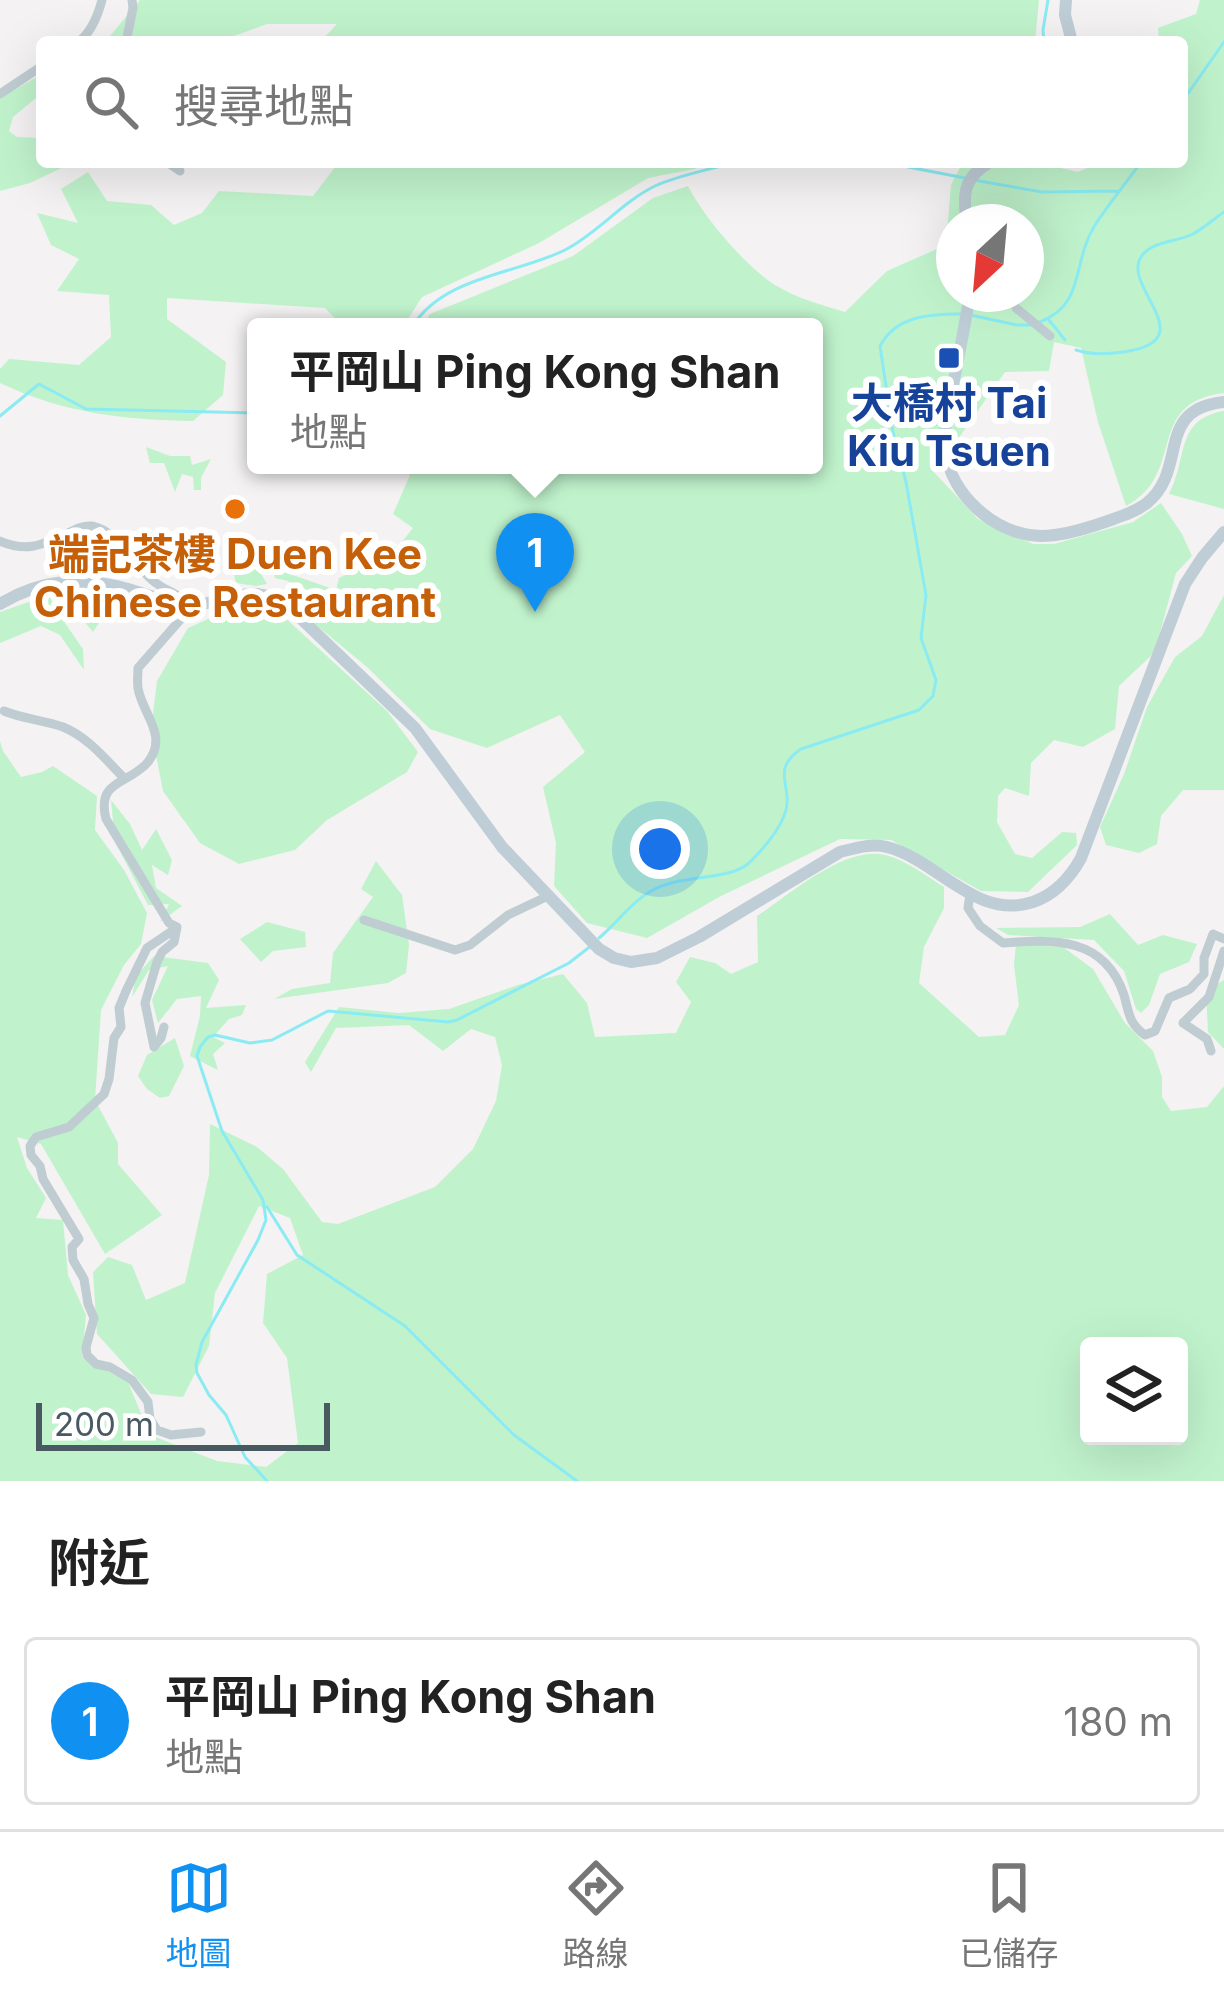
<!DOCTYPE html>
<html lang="zh-TW">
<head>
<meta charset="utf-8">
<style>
  body { margin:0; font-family:Inter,"Noto Sans TC",sans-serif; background:#f6f6f6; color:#222 }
  .controls { position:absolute; right:36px; bottom:36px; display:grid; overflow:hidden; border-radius:12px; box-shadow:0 12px 48px #0002 }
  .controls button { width:108px; height:108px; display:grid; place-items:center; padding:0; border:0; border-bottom:3px solid #e0e0e0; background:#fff; color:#222; font:60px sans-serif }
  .compass { position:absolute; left:936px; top:204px; width:108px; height:108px; border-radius:50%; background:#fff; box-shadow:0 12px 48px #0002; rotate:206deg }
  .scale { position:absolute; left:36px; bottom:30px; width:294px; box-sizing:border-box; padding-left:12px; border:6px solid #485961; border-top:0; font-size:33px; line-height:42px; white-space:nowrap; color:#485961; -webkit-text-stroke:9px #fff; paint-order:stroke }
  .you { position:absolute; left:660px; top:849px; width:42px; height:42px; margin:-30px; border:9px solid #fff; border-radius:50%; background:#1a73e8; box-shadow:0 0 0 18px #1a73e833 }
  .badge { display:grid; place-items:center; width:78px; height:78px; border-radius:50%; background:#1091f1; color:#fff; font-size:39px; font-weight:700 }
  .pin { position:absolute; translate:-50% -99px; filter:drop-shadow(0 3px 6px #0008) }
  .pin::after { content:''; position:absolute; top:63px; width:42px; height:36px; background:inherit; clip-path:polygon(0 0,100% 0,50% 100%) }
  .popup { position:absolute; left:247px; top:318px; width:576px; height:156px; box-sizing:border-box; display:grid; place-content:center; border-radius:12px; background:#fff; filter:drop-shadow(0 3px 9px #0005); font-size:39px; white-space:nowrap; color:#767676 }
  .popup b { font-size:45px; color:#222 }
  .popup::after { content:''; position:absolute; left:50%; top:100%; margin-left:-24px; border:24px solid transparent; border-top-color:#fff }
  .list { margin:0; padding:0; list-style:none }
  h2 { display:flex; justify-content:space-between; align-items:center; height:156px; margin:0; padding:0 48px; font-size:51px }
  h2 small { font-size:39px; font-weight:400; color:#767676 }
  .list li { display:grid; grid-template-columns:78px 1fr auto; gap:36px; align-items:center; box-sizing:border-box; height:168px; margin:0 24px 24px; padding:0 24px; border:3px solid #e0e0e0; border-radius:12px }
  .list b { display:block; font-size:45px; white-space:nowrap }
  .list p { margin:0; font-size:39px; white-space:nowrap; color:#767676 }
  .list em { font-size:39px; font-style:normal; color:#767676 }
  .icon { flex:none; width:66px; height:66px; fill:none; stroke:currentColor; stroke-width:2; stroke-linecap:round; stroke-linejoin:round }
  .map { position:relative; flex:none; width:1224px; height:1481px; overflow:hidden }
  .search { position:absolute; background:#fff; box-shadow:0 12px 48px #0002; left:36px; right:36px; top:36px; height:132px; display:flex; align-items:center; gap:30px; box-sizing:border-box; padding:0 42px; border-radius:12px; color:#767676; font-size:45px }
  .sheet { height:348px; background:#fff }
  nav { display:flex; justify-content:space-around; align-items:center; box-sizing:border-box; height:168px; border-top:3px solid #e0e0e0; background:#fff; font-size:33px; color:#767676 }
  nav a { display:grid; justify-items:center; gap:6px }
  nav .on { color:#1091f1 }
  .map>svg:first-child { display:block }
  .green { fill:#c0f3cc; fill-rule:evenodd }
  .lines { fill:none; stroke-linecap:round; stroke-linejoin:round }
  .stream { stroke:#8aebf2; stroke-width:3 }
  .minor { stroke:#bfccd2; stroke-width:9 }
  .secondary { stroke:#bfcdd6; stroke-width:12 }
  .transit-dot { fill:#1a4fb4; stroke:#fff; stroke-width:4.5 }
  .food-dot { fill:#e8710a; stroke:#fff; stroke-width:4.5 }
  .labels { text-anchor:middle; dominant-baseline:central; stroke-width:12; stroke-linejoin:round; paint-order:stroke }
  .transit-label { font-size:42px; font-weight:bold; fill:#164399; stroke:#fff }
  .food-label { font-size:42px; font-weight:bold; fill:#c56008; stroke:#fff }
</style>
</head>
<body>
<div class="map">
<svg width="1224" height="1481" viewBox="0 0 1224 1481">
  <rect width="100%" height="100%" fill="#f4f2f2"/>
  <!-- green -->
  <path class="green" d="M 140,0 L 1039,0 L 1035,42 L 320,42 L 337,24 L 267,24 L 217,42 L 105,42 Z
    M 1200,0 L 1224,0 L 1224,393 C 1143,403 1188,473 1126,506 L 1098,422 L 1081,348 L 1054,342 L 1049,371 L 1005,372 L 958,439 L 931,469 L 978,519 L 1033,544 L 1054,544 L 1133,522 L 1161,503 L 1182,534 L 1192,556 L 1176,573 L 1155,652 L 1119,686 L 1115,729 L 1083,747 L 1054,740 L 1031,763 L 1029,796 L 1005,788 L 998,796 L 997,822 L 1015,854 L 1032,858 L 1062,832 L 1076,833 L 1077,845 L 1028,892 L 981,891 L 891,840 L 840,839 L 721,896 L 647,938 L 587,923 L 554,886 L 556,843 L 543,787 L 585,752 L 560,715 L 487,748 L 430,729 L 367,667 L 309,619 L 318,605 L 288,581 L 275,578 L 273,572 L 275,569 L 336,590 L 339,578 L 397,548 L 413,528 L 393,514 L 410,475 L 389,465 L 814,465 L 814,327 L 422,327 L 430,314 L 573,256 L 653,198 L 688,186 C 703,216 746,267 775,285 C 796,298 822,305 845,312 L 887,271 L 946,245 L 951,185 L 963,162 L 1034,162 L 1078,172 L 1102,162 L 1182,162 L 1182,42 L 1159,42 L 1158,28 L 1196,14 ZM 954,222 L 1026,222 L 1026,294 L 954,294 Z
    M 42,74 L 42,93 L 13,117 L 9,131 L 17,137 L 42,138 L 42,162 L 74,162 L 30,183 L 0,191 L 0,98 Z
    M 339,162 L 701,162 L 695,169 L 648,178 L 539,243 L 422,297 L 403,327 L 344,327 L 325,308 L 167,298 L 167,319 L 226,362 L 223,395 L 193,421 C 124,420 63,413 0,383 L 0,369 L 9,359 L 79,365 L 111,337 L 109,295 L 57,291 L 79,259 L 51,245 L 37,213 L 78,223 L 61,189 L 88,172 L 107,201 L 151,205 L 174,225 L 202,213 L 219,191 L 313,196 Z
    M 1224,411 L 1224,509 L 1169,494 C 1188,458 1175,419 1224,411 Z
    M 146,447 L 170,456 L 190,456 L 192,465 L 211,459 L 201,478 L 201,490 L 194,490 L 193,477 L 182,474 L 175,492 L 164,463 L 150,463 Z
    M 248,558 L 255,563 L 267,584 L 256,586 L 236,583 L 233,571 Z
    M 99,591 L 109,608 L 93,632 L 76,612 L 65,623 L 83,649 L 84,670 L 60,635 L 41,626 L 0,643 L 0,612 L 54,593 Z
    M 1224,595 L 1224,790 L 1183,790 L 1161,816 L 1157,844 L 1139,853 L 1106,845 L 1100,827 L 1124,774 L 1147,707 L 1175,657 L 1202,636 Z
    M 244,603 L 282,615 L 387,711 L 418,752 L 407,772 L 327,820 L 295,850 L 239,864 L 200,843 L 163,791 L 151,730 L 157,681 L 188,628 Z
    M 0,741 L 3,751 L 21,777 L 42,772 L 53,766 L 97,796 L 95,830 L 124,870 L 147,913 L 141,944 L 124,965 L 101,1010 L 95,1100 L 118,1143 L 118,1164 L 162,1215 L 105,1254 L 41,1144 L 17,1137 L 27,1168 L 46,1198 L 36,1218 L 63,1220 L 68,1275 L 86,1315 L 82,1357 L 128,1382 L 150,1435 L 217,1461 L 266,1467 L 298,1443 L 287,1358 L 263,1323 L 267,1274 L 303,1255 L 290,1218 L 259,1206 L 215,1293 L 209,1346 L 183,1397 L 151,1394 L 97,1334 L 93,1272 L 108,1257 L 132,1265 L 146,1300 L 185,1283 L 209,1175 L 210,1124 L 257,1147 L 283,1169 L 322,1222 L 338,1224 L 435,1187 L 473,1149 L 496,1101 L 502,1065 L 495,1037 L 471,1029 L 443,1051 L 409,1025 L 336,1028 L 311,1072 L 305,1062 L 339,1007 L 399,1013 L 449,1009 L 518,985 L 563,974 L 587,1003 L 595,1037 L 676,1033 L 691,1002 L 676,982 L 690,957 L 715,963 L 731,974 L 758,962 L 757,916 C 789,895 845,845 885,855 C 906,860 926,876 944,887 L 944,908 L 924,947 L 919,983 L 979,1037 L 1005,1035 L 1019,1005 L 1014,965 L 1016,944 L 1063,947 L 1093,969 L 1125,1023 L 1153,1051 L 1162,1077 L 1162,1097 L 1171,1111 L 1207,1107 L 1224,1086 L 1224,1481 L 0,1481 ZM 1089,1346 L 1179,1346 L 1179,1436 L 1089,1436 Z
    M 111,800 L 130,824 L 142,850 L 156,829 L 172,860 L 168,875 L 152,865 L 156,888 L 182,906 L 160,922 L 169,904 L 148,905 L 115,842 Z
    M 376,861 L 402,895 L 409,945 L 406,973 L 388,983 L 274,999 L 292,989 L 330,983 L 333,953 L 373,897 L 361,889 Z
    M 1110,914 L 1138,945 L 1163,935 L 1197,944 L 1189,962 L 1160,974 L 1149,1005 L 1141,1013 L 1136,1009 L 1124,971 L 1094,940 L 1008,935 L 996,928 L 1080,927 Z
    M 267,922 L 305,932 L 306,947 L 273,951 L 261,962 L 240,939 Z
    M 154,956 L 208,963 L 219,980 L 206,1008 L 246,1005 L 242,1015 L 229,1019 L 213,1037 L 225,1043 L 213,1054 L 218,1070 L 190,1056 L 200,1016 L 201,996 L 177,999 L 158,1023 L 152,1000 L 168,966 L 149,970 L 132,997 L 136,976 Z
    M 1224,980 L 1224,1049 L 1208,1032 L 1206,991 Z
    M 175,1038 L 184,1066 L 169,1096 L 160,1098 L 147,1089 L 138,1076 L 147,1055 Z"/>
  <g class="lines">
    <!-- stream -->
    <path class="stream" d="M 1044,42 L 1043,30 L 1048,0
      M 1182,102 L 1224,42
      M 897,162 L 908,167 L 965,178
      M 974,180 L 1042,192 L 1119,191
      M 970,315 L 1017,325 L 1031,325
      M 1049,320 L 1065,340
      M 1040,322 C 1087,303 1071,263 1095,225 C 1109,204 1126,183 1141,162
      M 412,327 C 444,276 514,275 565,250 C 597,234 622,202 655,186 C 679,175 709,170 735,162
      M 1076,350 C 1092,355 1107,354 1123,352 C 1206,341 1121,287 1141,257 C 1151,241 1177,242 1193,234 C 1204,228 1214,219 1224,212
      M 0,416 L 39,384 L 86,409 L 256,413
      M 599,938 C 617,923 634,899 655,889 C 683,874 733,881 751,861 C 763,849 778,831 784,816 C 796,788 768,771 801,749 L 919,710 L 933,696 L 936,680 L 921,638 L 926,595 L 906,482 L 893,433 L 880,346 C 896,316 929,314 960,314
      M 267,1207 L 297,1255 L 405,1326 L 514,1435 L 577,1481
      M 267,1481 L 245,1457 L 226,1415 L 209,1395 L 197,1373 L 196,1365 L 202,1342 L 258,1240 L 266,1220 L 263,1200 L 222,1131 L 197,1056 L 200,1047 L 208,1037 L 215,1035 L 250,1043 L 272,1040 L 328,1011 L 448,1022 L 457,1020 L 569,963 L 592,945"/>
    <!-- minor -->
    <path class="minor" d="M 78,42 C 91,33 98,15 102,0
      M 126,42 L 133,8 L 132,0
      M 0,94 L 42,66
      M 167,162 L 180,171
      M 1016,308 L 1050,336
      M 0,541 C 25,552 40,546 64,535 C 73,531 81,525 92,526 C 119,531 134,568 156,583 C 168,592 178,593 188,604 L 180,620 L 138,668 C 138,675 137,681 138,688 C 142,714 169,735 148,762 C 129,785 96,779 106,819 L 169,923 L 177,927 L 174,942 L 162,952 L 157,962 L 145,1003 L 154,1047 L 161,1038 L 164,1027
      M 4,711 C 23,719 44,720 63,727 C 88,737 106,760 125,779
      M 970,894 L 968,908 L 980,926 L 1003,943 C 1054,939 1105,937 1124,995 C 1129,1013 1129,1024 1145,1035 L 1155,1031 L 1169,998 L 1190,989 L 1204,974 L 1204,958 L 1213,934 L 1224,939
      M 364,920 L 455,950 L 470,945 L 508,915 L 548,896
      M 175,929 L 147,948 L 126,991 L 119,1008 L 121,1027 L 114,1038 L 109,1079 L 104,1094 L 69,1127 L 36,1137 L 30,1146 L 31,1155 L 40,1166 L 43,1179 L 79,1239 L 72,1247 L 73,1260 L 84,1279 L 88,1304 L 94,1318 L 86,1347 L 87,1355 L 96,1364 L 110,1367 L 132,1380 L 148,1402 L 150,1419 L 157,1430 L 171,1435 L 201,1432
      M 1211,1051 L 1207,1039 L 1183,1023 L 1209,997 L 1224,951"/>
    <!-- secondary -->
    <path class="secondary" d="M 1066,0 L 1065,15 L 1072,42
      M 967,222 C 962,194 964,177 990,162
      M 970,294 C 965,325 959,355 953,385 C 949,406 943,429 945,450 C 951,495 995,535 1041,536 C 1062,536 1085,529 1105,522 C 1119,517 1134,513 1147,503 C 1189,469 1154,409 1224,402
      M 0,604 C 41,579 82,576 128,589 C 146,594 164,602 183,604 C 229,608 250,575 292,610 L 415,728 L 502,847 L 599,949 L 614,958 L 631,962 L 657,958 L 699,937 L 840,852 C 856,848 871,843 887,847 C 938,860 976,921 1033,902 C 1056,894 1070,878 1081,858 L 1185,584 L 1202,558 L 1224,532"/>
  </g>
  <!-- markers -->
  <rect class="transit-dot" x="937" y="346" width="24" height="24" rx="6"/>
  <circle class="food-dot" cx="235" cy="509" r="12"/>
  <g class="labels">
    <!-- transit labels -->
    <g class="transit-label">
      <text x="949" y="402">大橋村 Tai<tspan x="949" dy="48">Kiu Tsuen</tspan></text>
    </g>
    <!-- food labels -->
    <g class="food-label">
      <text x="235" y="553">端記茶樓 Duen Kee<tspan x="235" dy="48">Chinese Restaurant</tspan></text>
    </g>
  </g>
</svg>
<div class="controls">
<button><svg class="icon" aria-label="layers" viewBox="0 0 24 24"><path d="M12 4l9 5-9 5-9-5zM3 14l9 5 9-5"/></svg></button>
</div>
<svg class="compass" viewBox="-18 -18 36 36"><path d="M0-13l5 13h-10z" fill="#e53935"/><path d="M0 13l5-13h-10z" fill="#767676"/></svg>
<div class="scale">200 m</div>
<div class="you"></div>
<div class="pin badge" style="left:535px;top:612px">1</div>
<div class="popup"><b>平岡山 Ping Kong Shan</b>地點</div>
<div class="search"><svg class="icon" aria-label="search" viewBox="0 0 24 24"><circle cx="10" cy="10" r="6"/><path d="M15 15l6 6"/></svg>搜尋地點</div>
</div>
<section class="sheet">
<h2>附近<small></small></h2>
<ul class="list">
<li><span class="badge">1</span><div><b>平岡山 Ping Kong Shan</b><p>地點</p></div><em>180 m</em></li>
</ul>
</section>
<nav>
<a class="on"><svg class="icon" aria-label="map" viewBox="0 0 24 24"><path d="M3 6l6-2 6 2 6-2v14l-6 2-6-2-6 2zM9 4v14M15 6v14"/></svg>地圖</a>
<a><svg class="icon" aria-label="directions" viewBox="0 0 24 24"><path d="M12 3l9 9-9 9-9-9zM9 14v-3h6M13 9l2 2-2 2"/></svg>路線</a>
<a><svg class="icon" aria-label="saved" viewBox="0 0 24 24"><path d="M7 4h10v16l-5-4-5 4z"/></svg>已儲存</a>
</nav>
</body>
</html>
